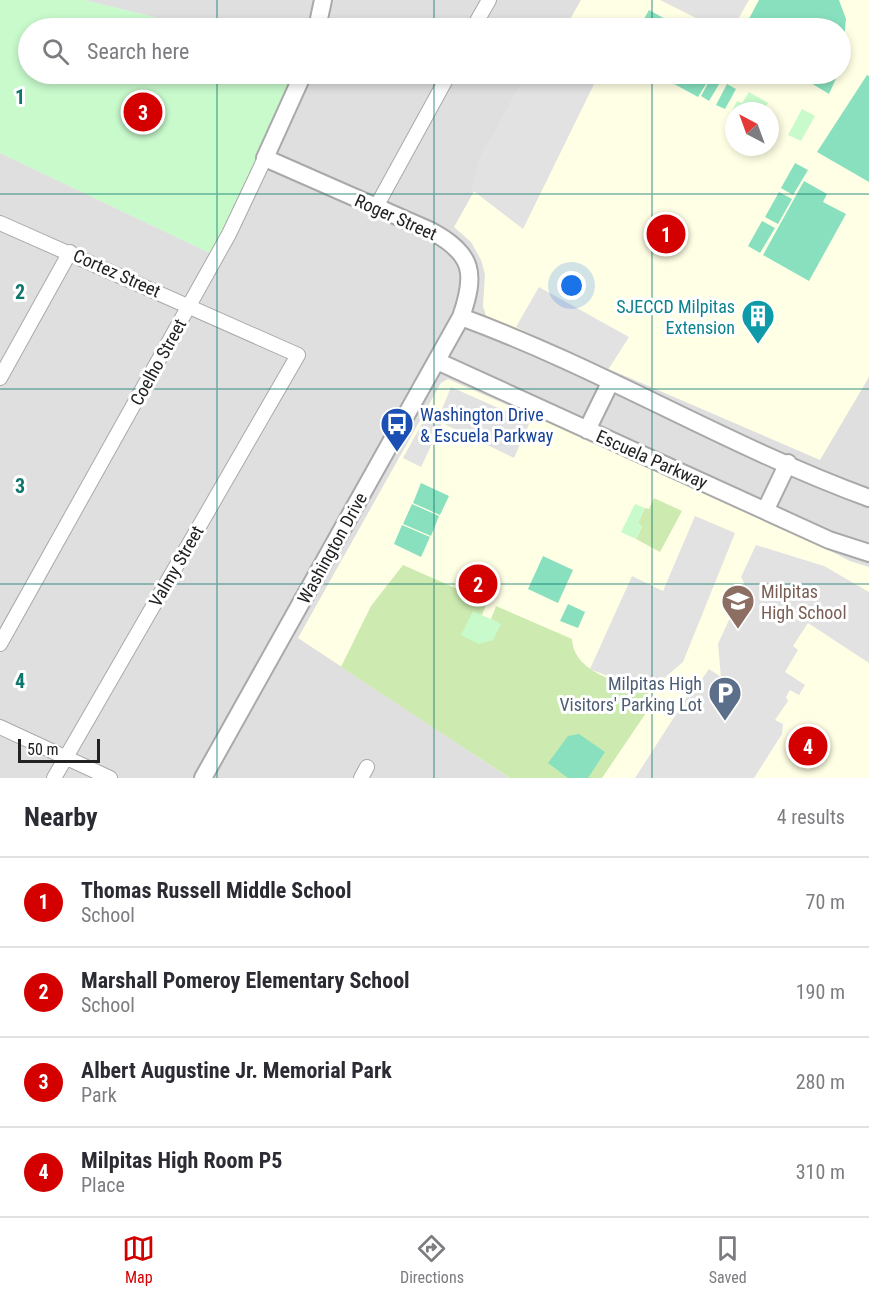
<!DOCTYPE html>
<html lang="en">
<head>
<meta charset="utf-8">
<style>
  body { margin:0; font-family:"Roboto Condensed",sans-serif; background:#f7f7f7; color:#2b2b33 }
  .compass { position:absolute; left:725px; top:102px; width:54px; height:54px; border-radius:50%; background:#fff; box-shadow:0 3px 9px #0003; rotate:319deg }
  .scale { position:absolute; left:18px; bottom:15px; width:82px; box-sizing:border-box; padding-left:6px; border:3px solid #222; border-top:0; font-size:16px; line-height:21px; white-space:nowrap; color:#222; -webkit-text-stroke:4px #fff; paint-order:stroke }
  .you { position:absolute; left:572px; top:286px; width:21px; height:21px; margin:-15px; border:4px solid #fff; border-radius:50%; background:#1a73e8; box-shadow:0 0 0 9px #1a73e833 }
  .badge { display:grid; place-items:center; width:39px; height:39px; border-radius:50%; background:#d40000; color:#fff; font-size:20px; font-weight:700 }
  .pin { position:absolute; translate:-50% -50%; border:3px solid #fff; box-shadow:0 2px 6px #0006 }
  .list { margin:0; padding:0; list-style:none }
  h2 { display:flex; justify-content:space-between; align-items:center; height:78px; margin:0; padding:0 24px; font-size:26px }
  h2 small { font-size:20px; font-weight:400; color:#7c7c81 }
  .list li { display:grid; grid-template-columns:39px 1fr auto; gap:18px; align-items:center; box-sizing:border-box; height:90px; padding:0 24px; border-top:2px solid #e1e1e2 }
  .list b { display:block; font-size:22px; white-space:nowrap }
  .list p { margin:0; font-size:20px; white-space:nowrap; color:#7c7c81 }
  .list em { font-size:20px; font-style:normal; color:#7c7c81 }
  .icon { flex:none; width:33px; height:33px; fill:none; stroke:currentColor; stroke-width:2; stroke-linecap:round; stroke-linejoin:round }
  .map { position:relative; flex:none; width:869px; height:778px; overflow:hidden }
  .search { position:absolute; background:#fff; box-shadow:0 3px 9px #0003; left:18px; right:18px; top:18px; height:66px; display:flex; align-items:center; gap:15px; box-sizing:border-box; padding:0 21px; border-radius:33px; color:#7c7c81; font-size:22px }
  .sheet { height:438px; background:#fff }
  nav { display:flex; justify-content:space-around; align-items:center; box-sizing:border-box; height:84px; border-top:2px solid #e1e1e2; background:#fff; font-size:16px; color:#7c7c81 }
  nav a { display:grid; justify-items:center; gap:3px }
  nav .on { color:#d40000 }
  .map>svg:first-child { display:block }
  .residential { fill:#e0dfdf; fill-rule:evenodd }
  .education { fill:#ffffe5; fill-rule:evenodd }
  .grass { fill:#cdebb0 }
  .park { fill:#c8facc }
  .pitch { fill:#88e0be }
  .parking { fill:#e2e2e2 }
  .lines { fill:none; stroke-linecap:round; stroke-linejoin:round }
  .minor-casing { stroke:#a9a9a9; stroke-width:16 }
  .tertiary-casing { stroke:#a9a9a9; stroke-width:20 }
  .minor { stroke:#fff; stroke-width:14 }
  .tertiary { stroke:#fff; stroke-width:16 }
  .grid { fill:none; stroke:#0f766e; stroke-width:1.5; stroke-opacity:0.55 }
  .labels { text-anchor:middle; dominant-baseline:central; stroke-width:6; stroke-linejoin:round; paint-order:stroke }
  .street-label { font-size:18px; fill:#222; stroke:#fff }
  .culture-label { font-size:18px; fill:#0d838f; stroke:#fff; text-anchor:end }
  .transit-label { font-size:18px; fill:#164399; stroke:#fff; text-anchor:start }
  .education-label { font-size:18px; fill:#785e54; stroke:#fff; text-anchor:start }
  .service-label { font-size:18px; fill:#4e5e75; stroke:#fff; text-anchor:end }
  .grid-label { font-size:20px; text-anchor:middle; font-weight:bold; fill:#0f766e; stroke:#fff; stroke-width:6; stroke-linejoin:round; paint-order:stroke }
</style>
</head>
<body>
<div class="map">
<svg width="869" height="778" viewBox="0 0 869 778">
  <rect width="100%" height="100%" fill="#f2efe9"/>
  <!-- residential -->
  <path class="residential" d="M 84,0 L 869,0 L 869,778 L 0,778 L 0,153 L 216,256 L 303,74 L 840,74 L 840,28 L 199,28 ZM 734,111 L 770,111 L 770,147 L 734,147 Z"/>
  <!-- education -->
  <path class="education" d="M 581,0 L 666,0 L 720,28 L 565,28 Z
    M 745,0 L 869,0 L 869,377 L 820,460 L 486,316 L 483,306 L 485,274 L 481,260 L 471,242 L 454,227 L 540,74 L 840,74 L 840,28 L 729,28 ZM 734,111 L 770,111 L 770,147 L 734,147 Z
    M 448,379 L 770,520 L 850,561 L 869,567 L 869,778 L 510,778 L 298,638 L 441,383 Z"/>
  <!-- grass -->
  <path class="grass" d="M 654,498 L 682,511 L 660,552 L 636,539 L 642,527 L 638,523 L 645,508 L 649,509 Z
    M 403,565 L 487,602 L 482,615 L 472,612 L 500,623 L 491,619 L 496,606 L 572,639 C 574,674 621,682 648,692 L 650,707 L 602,778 L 510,778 L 341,667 L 371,606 Z"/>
  <!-- park -->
  <path class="park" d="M 0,0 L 84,0 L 199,28 L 28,28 L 28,74 L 303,74 L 216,256 L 0,153 Z
    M 749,92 L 768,103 L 763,111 L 750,107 L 747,111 L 734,111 L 734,118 L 730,115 L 737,101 L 742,103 Z
    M 802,109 L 815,116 L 801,141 L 788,135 Z
    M 635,504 L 645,508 L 638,523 L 642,527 L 636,539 L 621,532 Z
    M 473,611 L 501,624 L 493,640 L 479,644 L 461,635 Z"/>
  <!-- pitch -->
  <path class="pitch" d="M 759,0 L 839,0 L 846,19 L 841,67 L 840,28 L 744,28 Z
    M 649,10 L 682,28 L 639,28 Z
    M 656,74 L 707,74 L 711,76 L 698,97 Z
    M 796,74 L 838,74 L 829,94 Z
    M 867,75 L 869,76 L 869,182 L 817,152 Z
    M 712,76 L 721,81 L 709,101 L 701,96 Z
    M 727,84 L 736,89 L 725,109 L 716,105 Z
    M 795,163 L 808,170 L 793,195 L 781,188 Z
    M 804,181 L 827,194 L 823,202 L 846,214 L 809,281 L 763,255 Z
    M 779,192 L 792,199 L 778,224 L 765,217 Z
    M 762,221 L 775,228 L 760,253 L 748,246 Z
    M 421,483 L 449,496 L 440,515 L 413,503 Z
    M 412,504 L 439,516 L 431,536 L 403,524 Z
    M 402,525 L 430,537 L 421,557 L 394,544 Z
    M 543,556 L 573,570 L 558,603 L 528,589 Z
    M 568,604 L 585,612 L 578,628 L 560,621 Z
    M 579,734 L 605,752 L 588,778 L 568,778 L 548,763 L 568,736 Z"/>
  <!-- parking -->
  <path class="parking" d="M 660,0 L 749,0 L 733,28 L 716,28 Z
    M 526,74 L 599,74 L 523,229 L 471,189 L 479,159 Z
    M 539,287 L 629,337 L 608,370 L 516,327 Z
    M 451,387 L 530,422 L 514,458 L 442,423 L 421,467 L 403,458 L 430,409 L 440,414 Z
    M 695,516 L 735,533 L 683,662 L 648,692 L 590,669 L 632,576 L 663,591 Z
    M 756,545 L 824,566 L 869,592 L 869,663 L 808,623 L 793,646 L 798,650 L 785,672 L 805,685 L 799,695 L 790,690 L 786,697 L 788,701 L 775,720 L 783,724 L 782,734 L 754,778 L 635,778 L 696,683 L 700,682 L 709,669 L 721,677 L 718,644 L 745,585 L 741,577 Z"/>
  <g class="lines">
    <!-- minor casing -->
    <g class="minor-casing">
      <path id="minor" d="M 473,28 L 489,0
        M 376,207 L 449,74
        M 0,223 L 298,355 L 54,778
        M 0,378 L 70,252
        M 0,644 L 229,234 L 265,158
        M 0,727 L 110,778
        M 361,778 L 367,767"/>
    </g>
    <!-- tertiary casing -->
    <g class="tertiary-casing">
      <path id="tertiary" d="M 317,28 L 323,0
        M 461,317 C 601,368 729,447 869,498
        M 437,361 L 829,540 L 869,553
        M 587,430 L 610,383
        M 766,509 L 788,463
        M 203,778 L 461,317 C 476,274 474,254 431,231 L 265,158 L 303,74"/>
    </g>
    <!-- minor -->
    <use href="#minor" class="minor"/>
    <!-- tertiary -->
    <use href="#tertiary" class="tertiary"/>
  </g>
  <!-- grid -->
  <path class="grid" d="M 217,0 L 217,28M 434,0 L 434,28M 652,0 L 652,28M 217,74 L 217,778M 434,74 L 434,778M 652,74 L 652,778M 0,194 L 869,194M 0,389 L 869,389M 0,584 L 869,584"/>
  <!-- icons -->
  <defs>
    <g id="building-pin" transform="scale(1.725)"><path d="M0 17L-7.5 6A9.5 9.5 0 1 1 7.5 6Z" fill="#0f9aa8" stroke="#fff"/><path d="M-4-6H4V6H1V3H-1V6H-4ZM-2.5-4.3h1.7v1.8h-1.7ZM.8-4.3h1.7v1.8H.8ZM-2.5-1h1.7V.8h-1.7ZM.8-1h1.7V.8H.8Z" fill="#fff"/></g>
    <g id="bus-pin" transform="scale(1.725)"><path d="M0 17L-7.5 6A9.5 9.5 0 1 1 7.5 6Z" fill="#1a4fb4" stroke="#fff"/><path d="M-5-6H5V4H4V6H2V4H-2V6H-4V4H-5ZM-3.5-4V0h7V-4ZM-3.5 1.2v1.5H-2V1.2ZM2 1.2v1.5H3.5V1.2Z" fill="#fff"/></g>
    <g id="school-pin" transform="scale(1.725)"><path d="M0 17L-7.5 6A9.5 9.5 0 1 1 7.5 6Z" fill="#8d6e63" stroke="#fff"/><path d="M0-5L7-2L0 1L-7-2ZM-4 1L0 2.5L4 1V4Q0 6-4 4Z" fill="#fff"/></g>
    <g id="parking-pin" transform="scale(1.725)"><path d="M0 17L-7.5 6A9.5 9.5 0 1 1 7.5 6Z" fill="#5c6f8a" stroke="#fff"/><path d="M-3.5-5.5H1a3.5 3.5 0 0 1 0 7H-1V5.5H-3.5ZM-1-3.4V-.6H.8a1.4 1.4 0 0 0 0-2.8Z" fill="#fff"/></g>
  </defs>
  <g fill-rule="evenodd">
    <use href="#building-pin" x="758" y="316"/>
    <use href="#bus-pin" x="397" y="424"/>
    <use href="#school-pin" x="738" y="601"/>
    <use href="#parking-pin" x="725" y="693"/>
  </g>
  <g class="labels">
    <!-- street labels -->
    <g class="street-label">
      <text transform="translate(396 217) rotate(24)">Roger Street</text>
      <text transform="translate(117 273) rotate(24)">Cortez Street</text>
      <text transform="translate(158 362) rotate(-61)">Coelho Street</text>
      <text transform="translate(652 459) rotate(24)">Escuela Parkway</text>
      <text transform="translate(332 548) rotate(-61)">Washington Drive</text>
      <text transform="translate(176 566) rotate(-60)">Valmy Street</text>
    </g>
    <!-- culture labels -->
    <g class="culture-label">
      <text x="735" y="306">SJECCD Milpitas<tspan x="735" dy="21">Extension</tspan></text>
    </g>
    <!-- transit labels -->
    <g class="transit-label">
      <text x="420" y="414">Washington Drive<tspan x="420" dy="21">&amp; Escuela Parkway</tspan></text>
    </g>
    <!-- education labels -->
    <g class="education-label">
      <text x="761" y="591">Milpitas<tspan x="761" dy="21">High School</tspan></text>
    </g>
    <!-- service labels -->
    <g class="service-label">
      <text x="702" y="683">Milpitas High<tspan x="702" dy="21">Visitors' Parking Lot</tspan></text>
    </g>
  </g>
  <g class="grid-label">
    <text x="20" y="104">1</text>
    <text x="20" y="299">2</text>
    <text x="20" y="493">3</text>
    <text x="20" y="688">4</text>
  </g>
</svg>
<svg class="compass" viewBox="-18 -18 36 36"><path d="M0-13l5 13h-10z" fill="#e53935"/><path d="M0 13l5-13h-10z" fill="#7c7c81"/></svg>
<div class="scale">50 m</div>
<div class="you"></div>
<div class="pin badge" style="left:666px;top:234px">1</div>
<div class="pin badge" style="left:478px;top:584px">2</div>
<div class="pin badge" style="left:143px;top:112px">3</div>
<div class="pin badge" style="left:808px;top:746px">4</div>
<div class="search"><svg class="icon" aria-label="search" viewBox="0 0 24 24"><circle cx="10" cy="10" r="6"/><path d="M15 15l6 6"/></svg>Search here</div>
</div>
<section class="sheet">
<h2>Nearby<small>4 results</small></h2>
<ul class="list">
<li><span class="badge">1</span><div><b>Thomas Russell Middle School</b><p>School</p></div><em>70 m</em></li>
<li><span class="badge">2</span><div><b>Marshall Pomeroy Elementary School</b><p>School</p></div><em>190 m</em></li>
<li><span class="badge">3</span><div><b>Albert Augustine Jr. Memorial Park</b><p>Park</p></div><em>280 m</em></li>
<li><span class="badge">4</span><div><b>Milpitas High Room P5</b><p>Place</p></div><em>310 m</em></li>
</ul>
</section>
<nav>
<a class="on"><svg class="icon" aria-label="map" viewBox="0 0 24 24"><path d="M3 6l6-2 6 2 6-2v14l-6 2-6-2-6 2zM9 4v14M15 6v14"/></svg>Map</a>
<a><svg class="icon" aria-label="directions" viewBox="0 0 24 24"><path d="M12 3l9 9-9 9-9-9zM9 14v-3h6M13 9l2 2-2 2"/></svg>Directions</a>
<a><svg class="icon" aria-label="saved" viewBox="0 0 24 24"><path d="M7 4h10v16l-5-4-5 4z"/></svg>Saved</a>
</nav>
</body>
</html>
